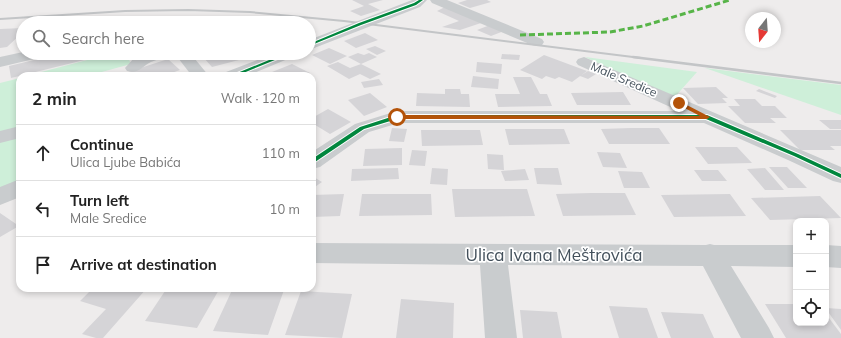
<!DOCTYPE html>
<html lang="en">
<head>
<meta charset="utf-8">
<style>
  body { margin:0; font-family:Mulish,sans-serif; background:#f6f6f6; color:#222 }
  .controls { position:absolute; right:12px; bottom:12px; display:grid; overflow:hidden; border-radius:8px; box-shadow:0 2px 6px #0003 }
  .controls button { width:36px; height:36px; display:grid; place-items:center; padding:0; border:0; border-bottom:1px solid #e0e0e0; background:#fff; color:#222; font:20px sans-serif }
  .compass { position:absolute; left:745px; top:12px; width:36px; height:36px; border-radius:50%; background:#fff; box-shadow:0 2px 6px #0003; rotate:197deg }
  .stop { position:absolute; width:12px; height:12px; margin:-9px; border:3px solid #b45309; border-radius:50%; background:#fff }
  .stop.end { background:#b45309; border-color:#fff; box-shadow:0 1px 4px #0008 }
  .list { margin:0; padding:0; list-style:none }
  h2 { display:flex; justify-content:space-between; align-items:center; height:52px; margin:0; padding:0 16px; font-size:17px }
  h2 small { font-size:13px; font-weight:400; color:#767676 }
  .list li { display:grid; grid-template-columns:26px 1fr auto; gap:12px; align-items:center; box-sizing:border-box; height:56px; padding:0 16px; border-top:1px solid #e0e0e0 }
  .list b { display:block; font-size:15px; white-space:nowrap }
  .list p { margin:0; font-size:13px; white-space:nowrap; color:#767676 }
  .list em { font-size:13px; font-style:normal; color:#767676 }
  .icon { flex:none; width:22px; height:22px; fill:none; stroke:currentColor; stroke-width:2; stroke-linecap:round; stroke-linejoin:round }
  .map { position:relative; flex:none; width:841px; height:338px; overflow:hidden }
  .search { position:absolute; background:#fff; box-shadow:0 2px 6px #0003; left:16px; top:16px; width:300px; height:44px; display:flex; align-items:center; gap:10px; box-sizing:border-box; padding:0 14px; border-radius:22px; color:#767676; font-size:15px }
  .panel { position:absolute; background:#fff; box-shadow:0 2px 6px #0003; left:16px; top:72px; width:300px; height:220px; border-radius:12px }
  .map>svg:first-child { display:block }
  .green { fill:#ceefd9 }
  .building { fill:#d5d4d7 }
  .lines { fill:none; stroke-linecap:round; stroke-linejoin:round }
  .minor { fill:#c9ccce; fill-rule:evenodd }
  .rail-far1 { stroke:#c3c5c7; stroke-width:2 }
  .rail { stroke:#c3c5c7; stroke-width:2.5 }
  .quiet { stroke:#57b448; stroke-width:3; stroke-dasharray:6 3; stroke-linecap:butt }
  .cycleway-casing { stroke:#fff; stroke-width:2 }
  .cycleway { fill:#00873e; fill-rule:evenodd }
  .route { fill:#b45309 }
  .labels { text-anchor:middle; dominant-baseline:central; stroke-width:3.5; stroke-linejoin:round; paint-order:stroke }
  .far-street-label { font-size:12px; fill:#43505b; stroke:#fff }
  .near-street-label { font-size:17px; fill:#43505b; stroke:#fff }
</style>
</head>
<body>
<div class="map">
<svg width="841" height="338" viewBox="0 0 841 338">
  <rect width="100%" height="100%" fill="#eeecec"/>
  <!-- green -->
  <path class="green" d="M 114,53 L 126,53 L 131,64 L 87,76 L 26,76 Z
    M 585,57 L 697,72 L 673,99 Z
    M 705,68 L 841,85 L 841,115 Z
    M 20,78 L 20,187 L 0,197 L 0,83 Z"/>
  <!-- building -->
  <path class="building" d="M 352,0 L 383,0 L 368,4 L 380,10 L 361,16 L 350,11 L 364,6 Z
    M 467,0 L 487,0 L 491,2 L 470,8 L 458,3 Z
    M 445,7 L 481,23 L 460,30 L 442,27 L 459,21 L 437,11 Z
    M 146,17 L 142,23 L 76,23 L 76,22 Z
    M 262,18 L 268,23 L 247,23 L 246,22 Z
    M 490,25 L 504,31 L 491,36 L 477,30 Z
    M 23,28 L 23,32 L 7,47 L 0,48 L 0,29 Z
    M 365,33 L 378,40 L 356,48 L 344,41 Z
    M 375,46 L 386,51 L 377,55 L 366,49 Z
    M 329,48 L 347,56 L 330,64 L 312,55 Z
    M 63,53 L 109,54 L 11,78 L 9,66 Z
    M 213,53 L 232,53 L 239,60 L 212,67 L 202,56 Z
    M 241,53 L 261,53 L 245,58 Z
    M 358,53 L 364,55 L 369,53 L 377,57 L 361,64 L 348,57 Z
    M 502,54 L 520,55 L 519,60 L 501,59 Z
    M 544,55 L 587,71 L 572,82 L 559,77 L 555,79 L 546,76 L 542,79 L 520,70 Z
    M 168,59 L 180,70 L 163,76 L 116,76 Z
    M 338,62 L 350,68 L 361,64 L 381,74 L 370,79 L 360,74 L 349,79 L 327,66 Z
    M 477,62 L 502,64 L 501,74 L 476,72 Z
    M 292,64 L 310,73 L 305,76 L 280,76 L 272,72 Z
    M 588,71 L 596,74 L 588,79 L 580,76 Z
    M 473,76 L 499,79 L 498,89 L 471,87 Z
    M 513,77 L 531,77 L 540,94 L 547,94 L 552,106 L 498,107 L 495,94 L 520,94 Z
    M 379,79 L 383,85 L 364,88 L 361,82 Z
    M 716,87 L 728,98 L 722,98 L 727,103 L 698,104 L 683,88 Z
    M 445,89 L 460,89 L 461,94 L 469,94 L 470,107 L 416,106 L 417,93 L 445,94 Z
    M 759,89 L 777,96 L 775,98 L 756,91 Z
    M 623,92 L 631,105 L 577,105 L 571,93 Z
    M 370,93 L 387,107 L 364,116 L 348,100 Z
    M 734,99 L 755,99 L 762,106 L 775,106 L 787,118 L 770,118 L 776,123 L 745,123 L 728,106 L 740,106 Z
    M 328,109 L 351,122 L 330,134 L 312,123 L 312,118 Z
    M 819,120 L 841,120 L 841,129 L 830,129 Z
    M 392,128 L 407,129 L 404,142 L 389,141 Z
    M 631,128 L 659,128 L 670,144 L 609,144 L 601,129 Z
    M 505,129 L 564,129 L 570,144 L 509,145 Z
    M 421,130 L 480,130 L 483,145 L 422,146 Z
    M 780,130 L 841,130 L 841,146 L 830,146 L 835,150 L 800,150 Z
    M 695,147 L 737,147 L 752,163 L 708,164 Z
    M 402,148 L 402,165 L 363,166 L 365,149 Z
    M 412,150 L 427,151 L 425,166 L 409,165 Z
    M 597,152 L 620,153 L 627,168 L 603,167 Z
    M 487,154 L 503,155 L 504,170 L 488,169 Z
    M 769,167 L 787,167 L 807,188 L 788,188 Z
    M 398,168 L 399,179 L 351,181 L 352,169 Z
    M 432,168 L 448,169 L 447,185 L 430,184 Z
    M 534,168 L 558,168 L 562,185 L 537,184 Z
    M 765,168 L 784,190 L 765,190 L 747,169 Z
    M 525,169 L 529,180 L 505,181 L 501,171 Z
    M 694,170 L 718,170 L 727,181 L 702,181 Z
    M 618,171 L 642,172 L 650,188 L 624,188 Z
    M 312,176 L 322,182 L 312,189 Z
    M 452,189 L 527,189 L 535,216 L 455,217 Z
    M 591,193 L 625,193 L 636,215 L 563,216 L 556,194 Z
    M 344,194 L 340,216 L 312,217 L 312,195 Z
    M 362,194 L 431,194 L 432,215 L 359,216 Z
    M 730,194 L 746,216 L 674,217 L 661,195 Z
    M 820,196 L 841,218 L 770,220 L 751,198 Z
    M 0,213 L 19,226 L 0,237 Z
    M 93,288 L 147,288 L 103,338 L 96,338 L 82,334 L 106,309 L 80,301 Z
    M 167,288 L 220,288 L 197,328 L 145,321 Z
    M 233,288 L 284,290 L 268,335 L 213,331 Z
    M 301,291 L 352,294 L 342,338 L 285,335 Z
    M 401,299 L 454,303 L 453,338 L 396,338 Z
    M 765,304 L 796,304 L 796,323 L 826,323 L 826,314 L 841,334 L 841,338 L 786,338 Z
    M 609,306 L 647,308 L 658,338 L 619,338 Z
    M 826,308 L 841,309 L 841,330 L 826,309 Z
    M 520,310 L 557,312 L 562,338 L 523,338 Z
    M 661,312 L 703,314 L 714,338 L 671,338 Z"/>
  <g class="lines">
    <!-- minor -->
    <path class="minor" d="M 412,0 L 427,0 L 420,7 L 309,50 L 309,40 Z
      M 430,0 L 447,0 L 542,39 L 544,42 L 542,45 L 537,46 L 532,45 L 432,3 Z
      M 23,52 L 50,53 L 47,56 L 0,67 L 0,57 Z
      M 147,53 L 190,53 L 209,76 L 192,76 L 175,54 L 173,56 C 166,58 158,59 151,62 C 141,67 139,74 127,71 L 125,68 L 134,58 Z
      M 276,53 L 298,53 L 295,56 L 247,76 L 224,76 L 226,72 Z
      M 584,57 L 841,167 L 841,183 L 833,181 L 788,160 L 704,123 L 399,123 L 369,132 L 320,167 L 312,169 L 312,152 L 355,124 L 397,111 L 679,111 L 578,65 L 576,62 L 578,59 Z
      M 20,126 L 20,138 L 0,143 L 0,131 Z
      M 20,179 L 20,197 L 0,205 L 0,187 Z
      M 312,243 L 706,245 L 710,244 L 714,245 L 796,245 L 796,267 L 731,266 L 769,328 L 774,338 L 741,338 L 703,266 L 508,265 L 517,338 L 485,338 L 480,265 L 312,263 Z
      M 826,245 L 841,246 L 841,268 L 826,267 Z"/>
    <!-- rail-far1 -->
    <path class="rail-far1" d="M 0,19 L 125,11 L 188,10 L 250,12 L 344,21 L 641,58"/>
    <!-- rail -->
    <path class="rail" d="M 633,57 L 841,83"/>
    <!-- quiet -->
    <path class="quiet" d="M 520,35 L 610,32 L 643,26 L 730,0"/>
    <!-- cycleway casing -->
    <g class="cycleway-casing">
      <path id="cycleway" d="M 419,0 L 423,0 L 416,5 L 361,25 L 309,46 L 309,44 L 359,23 L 414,3 Z
        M 286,53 L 292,53 L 236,76 L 230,76 Z
        M 397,115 L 707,115 L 798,154 L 841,174 L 841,178 L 794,156 L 706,119 L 397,119 L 364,129 L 312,164 L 312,159 L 360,127 Z"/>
    </g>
    <!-- cycleway -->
    <use href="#cycleway" class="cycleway"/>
  </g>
  <!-- route -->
  <path class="route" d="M 677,102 L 681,102 L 710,117 L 707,119 L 397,119 L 394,117 L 397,115 L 700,116 L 677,104 Z"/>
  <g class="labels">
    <!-- far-street labels -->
    <g class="far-street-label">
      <text transform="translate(624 79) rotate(23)">Male Sredice</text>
    </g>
    <!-- near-street labels -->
    <g class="near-street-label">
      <text x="554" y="254">Ulica Ivana Meštrovića</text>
    </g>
  </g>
</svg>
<div class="controls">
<button>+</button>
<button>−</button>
<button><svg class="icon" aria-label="locate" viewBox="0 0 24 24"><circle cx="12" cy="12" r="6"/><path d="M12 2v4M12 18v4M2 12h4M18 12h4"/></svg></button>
</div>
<svg class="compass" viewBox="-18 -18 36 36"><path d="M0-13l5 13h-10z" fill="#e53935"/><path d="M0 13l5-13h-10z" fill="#767676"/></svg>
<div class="stop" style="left:397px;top:117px"></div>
<div class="stop end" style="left:679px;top:103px"></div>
<div class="search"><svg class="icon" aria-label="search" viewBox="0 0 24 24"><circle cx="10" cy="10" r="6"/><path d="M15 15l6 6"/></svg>Search here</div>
<section class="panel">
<h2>2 min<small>Walk · 120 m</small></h2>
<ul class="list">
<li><svg class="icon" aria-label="ahead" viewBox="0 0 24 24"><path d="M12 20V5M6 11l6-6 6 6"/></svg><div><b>Continue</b><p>Ulica Ljube Babića</p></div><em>110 m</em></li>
<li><svg class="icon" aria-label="left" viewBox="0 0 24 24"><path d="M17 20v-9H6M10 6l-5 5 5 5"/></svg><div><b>Turn left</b><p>Male Sredice</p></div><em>10 m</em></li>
<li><svg class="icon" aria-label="arrive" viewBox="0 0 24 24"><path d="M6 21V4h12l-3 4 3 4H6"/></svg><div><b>Arrive at destination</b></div></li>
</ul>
</section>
</div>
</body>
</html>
